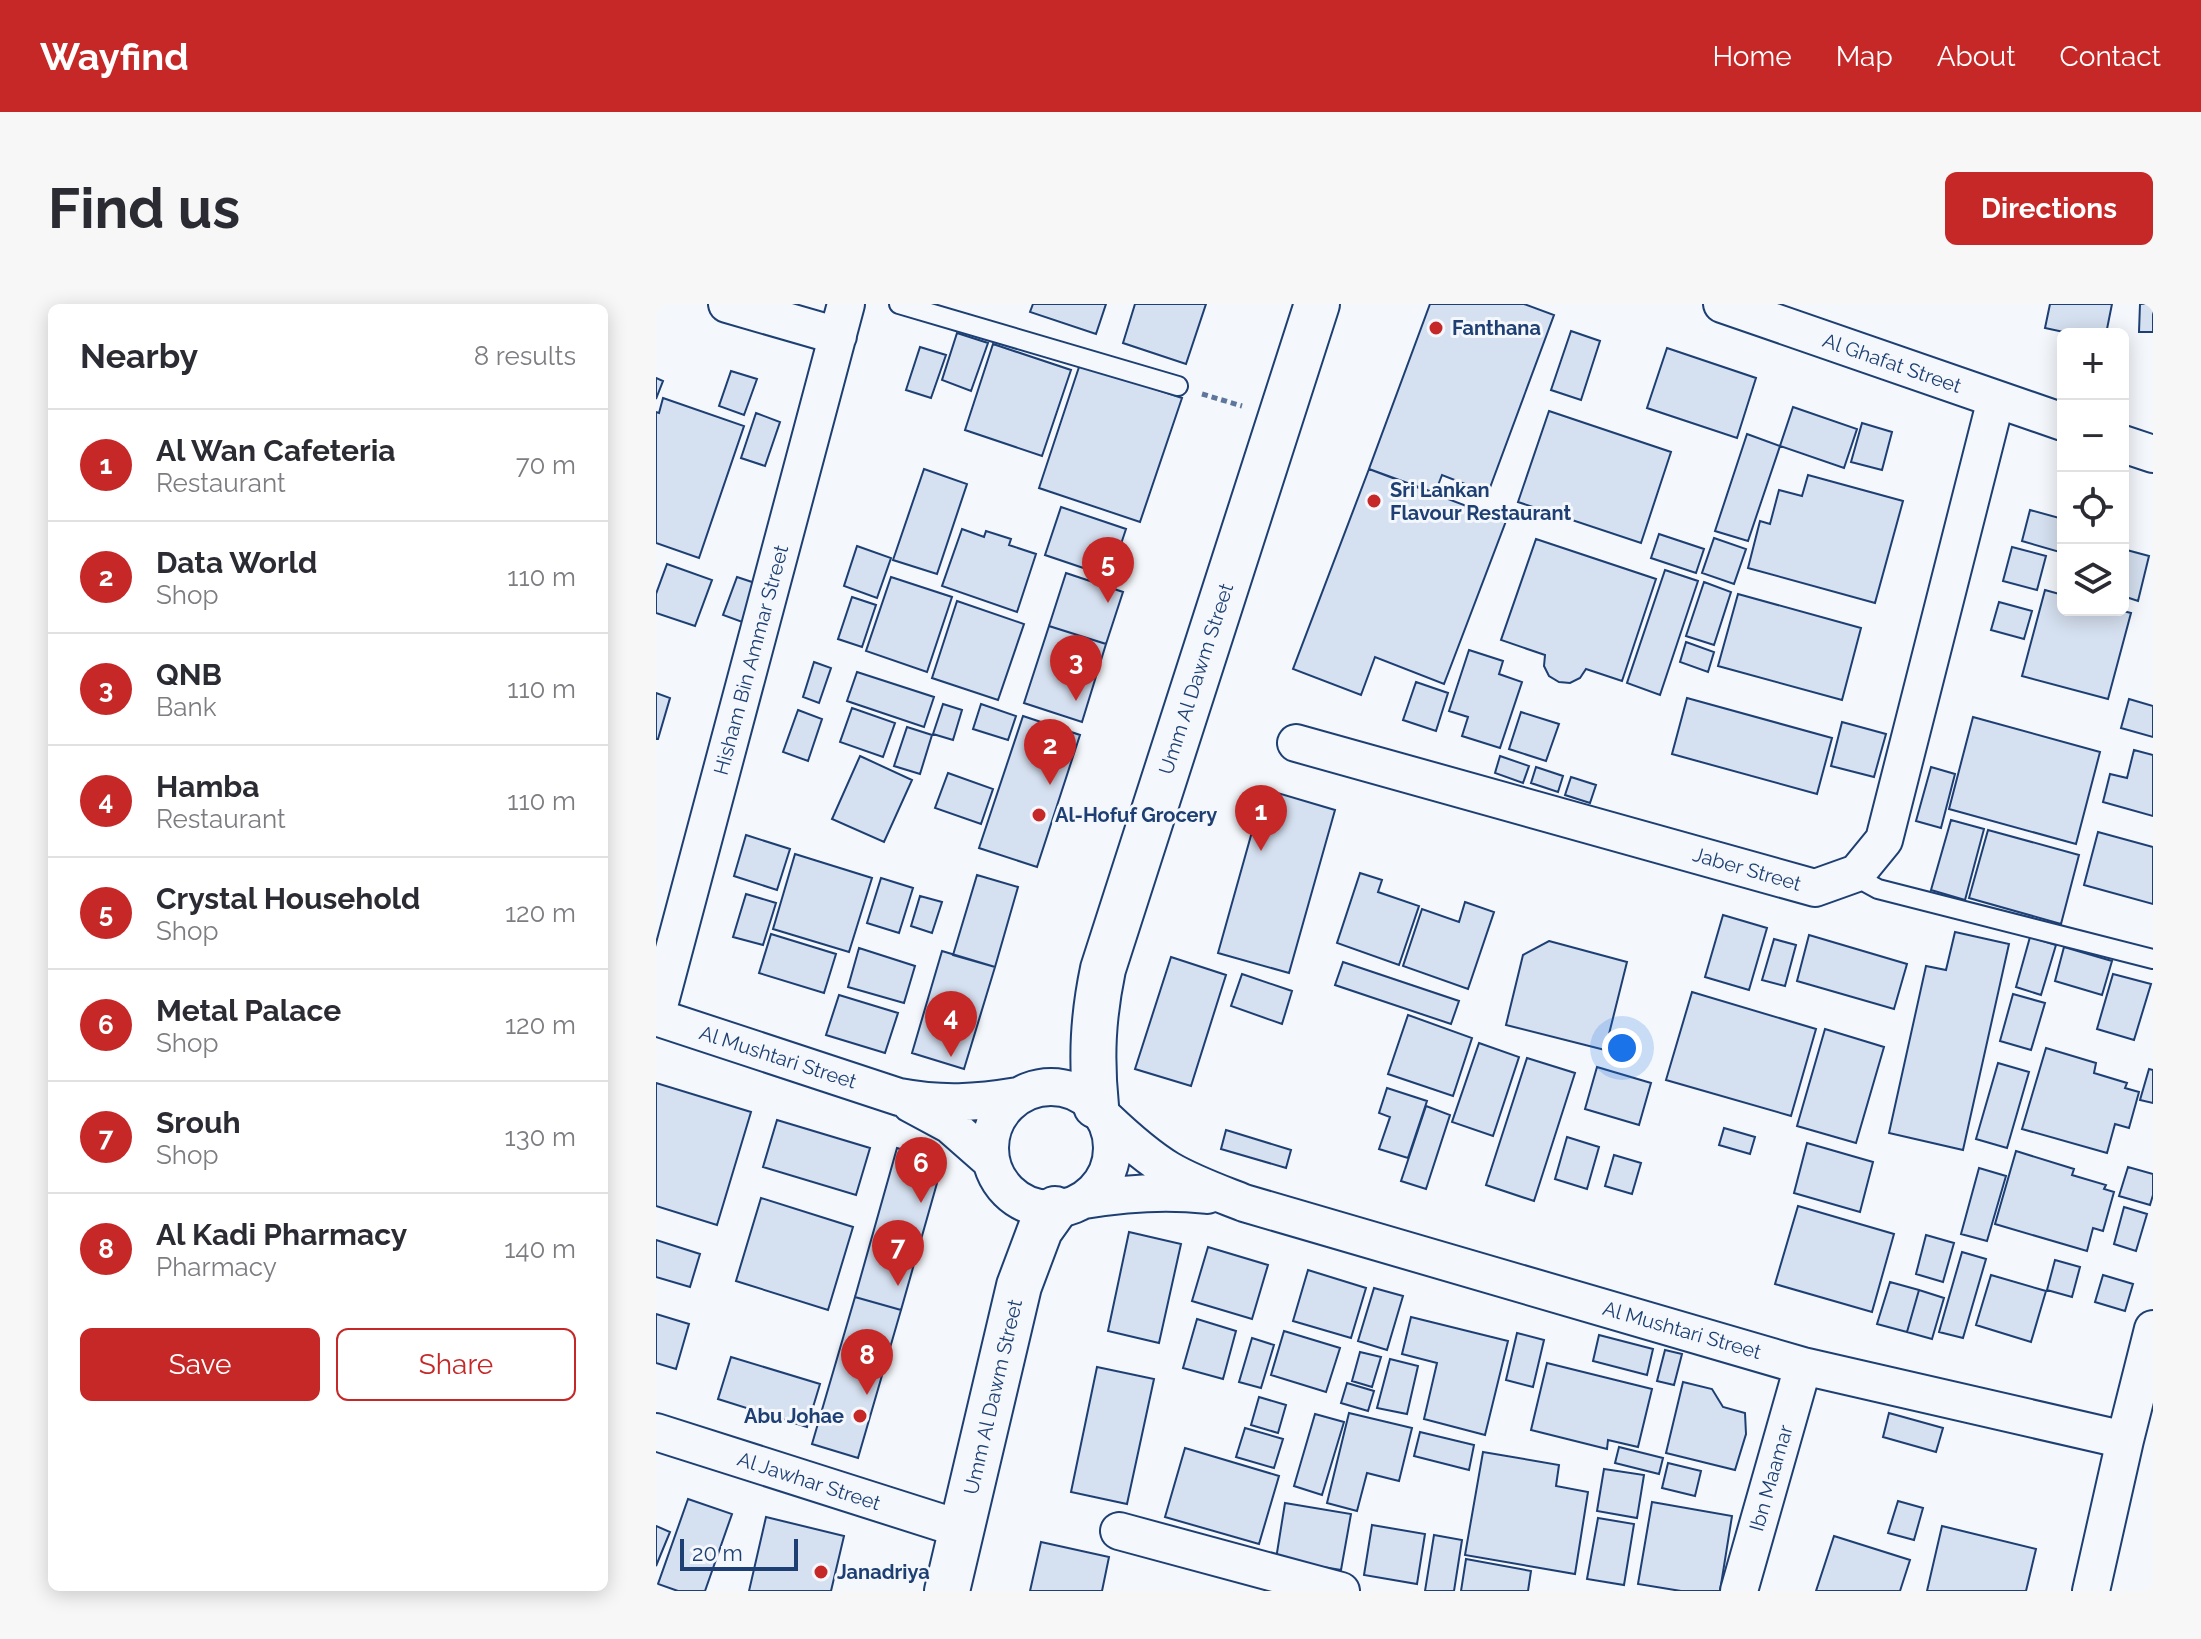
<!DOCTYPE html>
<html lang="en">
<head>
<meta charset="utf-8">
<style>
  body { margin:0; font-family:Raleway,sans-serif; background:#f7f7f7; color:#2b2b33 }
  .controls { position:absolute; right:24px; top:24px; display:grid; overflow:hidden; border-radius:12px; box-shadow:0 4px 20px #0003 }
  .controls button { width:72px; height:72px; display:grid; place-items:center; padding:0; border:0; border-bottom:2px solid #e1e1e2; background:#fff; color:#2b2b33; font:40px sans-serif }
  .scale { position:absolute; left:24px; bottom:20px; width:118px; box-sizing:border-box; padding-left:8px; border:4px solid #1d3f73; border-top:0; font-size:22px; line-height:28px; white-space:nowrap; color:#1d3f73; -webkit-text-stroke:6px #f4f7fb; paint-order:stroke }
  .you { position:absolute; left:966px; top:744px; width:28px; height:28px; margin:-20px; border:6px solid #fff; border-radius:50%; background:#1a73e8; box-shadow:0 0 0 12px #1a73e833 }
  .badge { display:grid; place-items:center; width:52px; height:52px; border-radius:50%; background:#c62828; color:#fff; font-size:26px; font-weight:700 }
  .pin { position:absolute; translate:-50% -66px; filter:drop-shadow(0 2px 4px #0008) }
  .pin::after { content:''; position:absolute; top:42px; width:28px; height:24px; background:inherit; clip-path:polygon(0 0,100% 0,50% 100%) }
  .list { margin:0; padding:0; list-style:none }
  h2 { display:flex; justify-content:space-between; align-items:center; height:104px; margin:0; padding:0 32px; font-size:34px }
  h2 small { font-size:26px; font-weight:400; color:#7c7c81 }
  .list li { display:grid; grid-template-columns:52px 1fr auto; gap:24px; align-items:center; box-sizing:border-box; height:112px; padding:0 32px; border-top:2px solid #e1e1e2 }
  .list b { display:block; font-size:30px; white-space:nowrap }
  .list p { margin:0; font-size:26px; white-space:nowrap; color:#7c7c81 }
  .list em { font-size:26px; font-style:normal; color:#7c7c81 }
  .actions { display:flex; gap:16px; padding:24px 32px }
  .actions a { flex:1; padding:18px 0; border:2px solid #c62828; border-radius:12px; text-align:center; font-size:28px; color:#c62828 }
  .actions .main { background:#c62828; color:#fff }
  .icon { flex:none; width:44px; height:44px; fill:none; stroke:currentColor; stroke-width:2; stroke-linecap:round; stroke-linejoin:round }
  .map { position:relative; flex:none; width:1497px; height:1287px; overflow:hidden; border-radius:12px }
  header { display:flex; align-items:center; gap:48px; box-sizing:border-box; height:112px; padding:0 40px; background:#c62828; color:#fff }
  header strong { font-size:38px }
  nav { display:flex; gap:44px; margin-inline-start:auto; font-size:28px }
  .intro { display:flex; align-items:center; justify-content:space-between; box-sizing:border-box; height:192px; padding:0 48px }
  h1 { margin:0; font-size:56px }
  .button { padding:20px 36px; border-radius:12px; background:#c62828; color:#fff; font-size:28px; font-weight:700 }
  main { display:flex; gap:48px; padding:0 48px }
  aside { flex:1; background:#fff; border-radius:12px; box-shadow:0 4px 20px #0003 }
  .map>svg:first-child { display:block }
  .building { fill:#d5e0f0; stroke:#1d3f73; stroke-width:2 }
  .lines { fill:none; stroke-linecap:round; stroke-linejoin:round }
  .lane-casing { stroke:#1d3f73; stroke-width:22 }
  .street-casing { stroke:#1d3f73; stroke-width:40 }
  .secondary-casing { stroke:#1d3f73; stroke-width:48 }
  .path { stroke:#5e769c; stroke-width:5; stroke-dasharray:6 4; stroke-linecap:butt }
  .lane { stroke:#f4f7fb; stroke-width:18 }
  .street { stroke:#f4f7fb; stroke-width:36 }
  .secondary { stroke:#f4f7fb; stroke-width:44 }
  .poi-dot { fill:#c62828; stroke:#f4f7fb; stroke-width:3 }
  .labels { text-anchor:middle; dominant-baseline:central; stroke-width:6; stroke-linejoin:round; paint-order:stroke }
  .poi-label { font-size:20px; font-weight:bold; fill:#1d3f73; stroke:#f4f7fb; text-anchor:start }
  .street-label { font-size:20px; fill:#1d3f73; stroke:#f4f7fb }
</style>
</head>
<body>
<header>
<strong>Wayfind</strong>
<nav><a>Home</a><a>Map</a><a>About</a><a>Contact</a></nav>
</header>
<div class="intro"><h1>Find us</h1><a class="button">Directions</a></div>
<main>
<aside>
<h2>Nearby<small>8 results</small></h2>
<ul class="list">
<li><span class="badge">1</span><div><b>Al Wan Cafeteria</b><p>Restaurant</p></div><em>70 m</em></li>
<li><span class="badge">2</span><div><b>Data World</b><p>Shop</p></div><em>110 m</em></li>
<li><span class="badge">3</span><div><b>QNB</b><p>Bank</p></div><em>110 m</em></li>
<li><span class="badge">4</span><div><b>Hamba</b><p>Restaurant</p></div><em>110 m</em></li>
<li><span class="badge">5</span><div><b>Crystal Household</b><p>Shop</p></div><em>120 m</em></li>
<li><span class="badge">6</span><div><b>Metal Palace</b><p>Shop</p></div><em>120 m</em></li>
<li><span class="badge">7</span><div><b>Srouh</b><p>Shop</p></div><em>130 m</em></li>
<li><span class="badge">8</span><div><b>Al Kadi Pharmacy</b><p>Pharmacy</p></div><em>140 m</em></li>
</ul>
<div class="actions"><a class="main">Save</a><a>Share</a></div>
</aside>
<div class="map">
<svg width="1497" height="1287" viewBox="0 0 1497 1287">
  <rect width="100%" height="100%" fill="#f4f7fb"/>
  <!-- building -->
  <path class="building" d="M 377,0 L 450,0 L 440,30 L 374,8 Z
    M 479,0 L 550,0 L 530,60 L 467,39 Z
    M 774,0 L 868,0 L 898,11 L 832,189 L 786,171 L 779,189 L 713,165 Z
    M 1394,0 L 1456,0 L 1450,30 L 1417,30 L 1389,24 Z
    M 1484,0 L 1497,0 L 1497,28 L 1483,28 Z
    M 915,27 L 944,37 L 925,96 L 895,86 Z
    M 301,29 L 332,39 L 315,87 L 286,76 Z
    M 337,40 L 415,66 L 386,152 L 309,126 Z
    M 264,43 L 290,51 L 275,94 L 250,86 Z
    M 1011,44 L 1100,74 L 1081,134 L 991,104 Z
    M 424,60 L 526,94 L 484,218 L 383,184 Z
    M 75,67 L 101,75 L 88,111 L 63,102 Z
    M 0,74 L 7,77 L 0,95 Z
    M 7,94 L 88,122 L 43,254 L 0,239 L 0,108 L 3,109 Z
    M 1137,103 L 1201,125 L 1188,164 L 1124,142 Z
    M 893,107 L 1015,148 L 985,239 L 862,198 Z
    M 100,109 L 124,118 L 109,162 L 85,154 Z
    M 1206,119 L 1236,128 L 1226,166 L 1195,158 Z
    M 1091,130 L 1124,142 L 1092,237 L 1059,227 Z
    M 268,165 L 311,180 L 281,270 L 237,256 Z
    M 713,165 L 850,217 L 788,380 L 719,353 L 705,391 L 637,365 Z
    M 1152,171 L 1247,197 L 1219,299 L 1092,264 L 1104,217 L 1114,220 L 1123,186 L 1146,192 Z
    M 405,203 L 470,225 L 454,273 L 389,251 Z
    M 1374,206 L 1407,215 L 1407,249 L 1366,237 Z
    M 306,225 L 328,233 L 330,227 L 355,235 L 353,241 L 380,250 L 361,308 L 286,282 Z
    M 1003,230 L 1048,245 L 1040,269 L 995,254 Z
    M 1058,234 L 1090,245 L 1078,280 L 1046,269 Z
    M 880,235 L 1000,275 L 966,377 L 930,365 L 924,374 L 914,379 L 903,378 L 893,372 L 888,362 L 889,351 L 845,336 Z
    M 201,242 L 235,254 L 221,294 L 188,282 Z
    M 1356,243 L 1390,252 L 1381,286 L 1347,277 Z
    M 1467,245 L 1493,252 L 1482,297 L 1467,292 Z
    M 11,260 L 56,276 L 39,322 L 0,309 L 0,290 Z
    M 1009,266 L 1042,277 L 1004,391 L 971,379 Z
    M 410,269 L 467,288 L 450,340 L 393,322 Z
    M 81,273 L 102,280 L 89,319 L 67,311 Z
    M 235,273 L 296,293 L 271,368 L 210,347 Z
    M 1048,278 L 1075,288 L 1058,341 L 1030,332 Z
    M 1389,286 L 1407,291 L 1407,306 L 1463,306 L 1475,309 L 1452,395 L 1366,372 Z
    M 1082,290 L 1205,324 L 1186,396 L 1062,362 Z
    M 196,293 L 220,301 L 206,343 L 182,335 Z
    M 301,297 L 368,320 L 342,396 L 276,374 Z
    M 1343,298 L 1376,307 L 1368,335 L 1335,326 Z
    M 393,322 L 450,340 L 426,418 L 368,399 Z
    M 1030,338 L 1058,348 L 1052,368 L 1024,358 Z
    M 813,346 L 847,357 L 843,370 L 866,378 L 844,444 L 806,432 L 812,413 L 793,407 Z
    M 158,358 L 175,364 L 163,399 L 147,393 Z
    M 201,368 L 278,393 L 268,423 L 191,397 Z
    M 760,378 L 792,389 L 780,427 L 747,416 Z
    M 0,389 L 14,394 L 2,435 L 0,435 Z
    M 1031,394 L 1176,434 L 1161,490 L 1016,450 Z
    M 1473,395 L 1497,402 L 1497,433 L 1465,424 Z
    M 287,400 L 306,406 L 297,436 L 277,430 Z
    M 325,400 L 360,412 L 352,436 L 317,425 Z
    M 196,404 L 239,419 L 227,453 L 184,438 Z
    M 142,406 L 166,415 L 152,457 L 127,448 Z
    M 865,408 L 903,420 L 890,457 L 853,445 Z
    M 367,412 L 424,431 L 381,563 L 323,544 Z
    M 1317,413 L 1444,448 L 1420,540 L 1293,505 Z
    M 1186,418 L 1230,430 L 1218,473 L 1175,462 Z
    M 251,423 L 276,431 L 264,470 L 238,462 Z
    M 1478,446 L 1497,451 L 1497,512 L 1447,498 L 1454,470 L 1471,474 Z
    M 204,452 L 256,476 L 228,538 L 176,515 Z
    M 844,452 L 873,462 L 867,479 L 839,469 Z
    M 880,463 L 907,472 L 902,488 L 875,479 Z
    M 1275,463 L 1299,470 L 1285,524 L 1260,517 Z
    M 292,469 L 337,485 L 325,520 L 279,504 Z
    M 915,473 L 940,481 L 934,499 L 909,491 Z
    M 608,485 L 679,506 L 633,669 L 562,649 Z
    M 1295,516 L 1328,525 L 1309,596 L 1275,586 Z
    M 1332,526 L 1423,551 L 1405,620 L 1313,594 Z
    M 1442,528 L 1497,543 L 1497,600 L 1428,581 Z
    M 90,531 L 134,545 L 121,586 L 78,572 Z
    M 139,550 L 216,574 L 193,648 L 117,625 Z
    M 704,569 L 726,576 L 722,588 L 763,602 L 743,661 L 681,639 Z
    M 321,571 L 362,583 L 339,663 L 297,651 Z
    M 225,574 L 257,584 L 243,629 L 211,619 Z
    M 90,590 L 120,599 L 107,641 L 77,633 Z
    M 264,592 L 286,598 L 276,629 L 255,622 Z
    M 809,598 L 838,608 L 812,685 L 747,662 L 766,605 L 803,618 Z
    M 1067,611 L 1111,624 L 1093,686 L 1049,673 Z
    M 1299,628 L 1353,640 L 1307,846 L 1233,829 L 1270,662 L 1290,666 Z
    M 115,630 L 180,650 L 168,689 L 103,669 Z
    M 1153,631 L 1251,660 L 1238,705 L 1141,677 Z
    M 1374,633 L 1400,641 L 1385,691 L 1360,683 Z
    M 1118,635 L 1140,641 L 1129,682 L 1106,676 Z
    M 893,637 L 971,658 L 949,746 L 850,721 L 867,651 Z
    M 1408,643 L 1456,657 L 1446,691 L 1399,677 Z
    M 203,644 L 259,662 L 248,699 L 192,683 Z
    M 286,647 L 339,663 L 308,765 L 256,749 Z
    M 515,653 L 570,671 L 535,782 L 479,765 Z
    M 687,658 L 803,697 L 795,720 L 679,681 Z
    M 586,670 L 636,687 L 626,720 L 575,702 Z
    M 1457,670 L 1495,680 L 1478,736 L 1441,725 Z
    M 1036,688 L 1160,725 L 1135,812 L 1010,776 Z
    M 1357,690 L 1389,699 L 1375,746 L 1344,737 Z
    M 183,691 L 242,709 L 229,749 L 170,731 Z
    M 752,711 L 816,734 L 797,792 L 732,770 Z
    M 1169,725 L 1228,743 L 1200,839 L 1141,822 Z
    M 823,739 L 863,753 L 837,832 L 796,818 Z
    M 1390,744 L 1440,759 L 1438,769 L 1471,779 L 1469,784 L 1483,788 L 1473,824 L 1459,820 L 1451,849 L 1366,825 Z
    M 871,754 L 919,769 L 878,897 L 830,881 Z
    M 1342,759 L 1373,768 L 1351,844 L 1320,835 Z
    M 941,763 L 995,779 L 983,821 L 929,805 Z
    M 1493,765 L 1497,766 L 1497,799 L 1484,796 Z
    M 0,779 L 95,808 L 61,921 L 0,902 Z
    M 731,784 L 771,797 L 752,854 L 723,845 L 734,813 L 723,809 Z
    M 770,802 L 794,811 L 770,885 L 745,877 Z
    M 121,816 L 214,844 L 200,891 L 107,863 Z
    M 1068,824 L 1099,833 L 1094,850 L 1063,841 Z
    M 570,826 L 635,846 L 630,864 L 565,845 Z
    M 911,833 L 943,843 L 931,885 L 899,875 Z
    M 1151,839 L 1217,858 L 1204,908 L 1138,889 Z
    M 241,844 L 287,858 L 245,1006 L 199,993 Z
    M 1360,847 L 1418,865 L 1416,871 L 1450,881 L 1448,885 L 1458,888 L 1447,927 L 1437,924 L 1431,947 L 1339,920 Z
    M 958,851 L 985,859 L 976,890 L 949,882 Z
    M 1472,863 L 1497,870 L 1497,891 L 1494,901 L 1463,892 Z
    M 1323,864 L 1350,872 L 1331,937 L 1305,930 Z
    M 105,894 L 197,923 L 172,1006 L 80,977 Z
    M 1142,902 L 1238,930 L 1216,1008 L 1119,980 Z
    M 1468,903 L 1491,910 L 1480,947 L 1458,940 Z
    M 473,928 L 525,940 L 503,1039 L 452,1027 Z
    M 1270,931 L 1298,939 L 1287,978 L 1260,970 Z
    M 0,936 L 44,950 L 34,983 L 0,973 Z
    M 552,943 L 612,961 L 596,1015 L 536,997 Z
    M 1306,948 L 1330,955 L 1307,1034 L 1283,1028 Z
    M 1399,956 L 1424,963 L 1416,993 L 1391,986 Z
    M 652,966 L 710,984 L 695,1034 L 637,1017 Z
    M 1335,971 L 1390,987 L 1375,1038 L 1320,1021 Z
    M 1447,971 L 1477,980 L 1469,1007 L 1439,998 Z
    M 1234,978 L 1263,986 L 1251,1028 L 1221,1020 Z
    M 718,984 L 747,992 L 731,1046 L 702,1037 Z
    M 1263,986 L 1288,994 L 1276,1035 L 1251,1028 Z
    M 199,993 L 245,1006 L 202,1154 L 156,1140 Z
    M 0,1010 L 33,1020 L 20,1065 L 0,1059 Z
    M 755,1013 L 852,1037 L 829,1131 L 768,1115 L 781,1059 L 746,1050 Z
    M 541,1015 L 580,1027 L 567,1075 L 527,1064 Z
    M 628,1027 L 684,1044 L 670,1088 L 615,1071 Z
    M 861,1029 L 888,1036 L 877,1083 L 850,1076 Z
    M 943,1031 L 997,1045 L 991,1071 L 937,1057 Z
    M 596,1034 L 618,1041 L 605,1084 L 583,1078 Z
    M 1009,1046 L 1026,1050 L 1018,1081 L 1001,1077 Z
    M 704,1048 L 725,1053 L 716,1083 L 696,1077 Z
    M 75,1053 L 164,1080 L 151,1123 L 62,1095 Z
    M 734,1055 L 762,1062 L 751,1110 L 721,1104 Z
    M 891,1059 L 996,1085 L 982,1143 L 952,1136 L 951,1145 L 875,1126 Z
    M 441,1063 L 498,1075 L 471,1200 L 415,1188 Z
    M 1027,1078 L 1056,1085 L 1067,1103 L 1089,1109 L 1090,1130 L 1079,1166 L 1010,1149 Z
    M 691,1079 L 718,1087 L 712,1107 L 685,1099 Z
    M 603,1093 L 630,1101 L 622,1129 L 595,1121 Z
    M 693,1109 L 756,1124 L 743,1177 L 711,1169 L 701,1207 L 671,1199 Z
    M 1233,1109 L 1287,1124 L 1280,1148 L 1227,1133 Z
    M 659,1110 L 688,1118 L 666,1191 L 638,1182 Z
    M 589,1124 L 627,1135 L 618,1164 L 580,1153 Z
    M 764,1128 L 818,1141 L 813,1166 L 758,1152 Z
    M 963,1143 L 1007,1154 L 1003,1170 L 959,1159 Z
    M 529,1144 L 623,1172 L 603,1240 L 509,1213 Z
    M 827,1148 L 903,1161 L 900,1182 L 932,1188 L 919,1270 L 809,1251 Z
    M 1012,1159 L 1045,1167 L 1039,1192 L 1006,1184 Z
    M 948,1165 L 988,1171 L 981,1214 L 941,1207 Z
    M 32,1195 L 76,1210 L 49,1287 L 22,1287 L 2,1280 Z
    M 1242,1197 L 1267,1204 L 1258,1236 L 1232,1229 Z
    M 996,1198 L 1076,1212 L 1064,1287 L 1025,1287 L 982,1280 Z
    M 629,1199 L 695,1210 L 685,1266 L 620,1255 Z
    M 110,1213 L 188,1232 L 175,1287 L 93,1287 Z
    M 942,1214 L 978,1220 L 968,1281 L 931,1275 Z
    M 716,1221 L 769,1230 L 761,1280 L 708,1271 Z
    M 0,1222 L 14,1228 L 0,1262 Z
    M 1286,1222 L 1380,1245 L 1370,1287 L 1271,1287 Z
    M 778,1231 L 806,1236 L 798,1287 L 769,1287 Z
    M 1178,1232 L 1254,1256 L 1244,1287 L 1160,1287 Z
    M 385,1238 L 453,1253 L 446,1287 L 374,1287 Z
    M 810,1255 L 875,1267 L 872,1287 L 805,1287 Z"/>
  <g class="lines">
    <!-- lane casing -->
    <g class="lane-casing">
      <path id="lane" d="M 243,0 L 522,82
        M 1201,569 L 1211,579 L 1222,585 L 1497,655"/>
    </g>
    <!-- street casing -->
    <g class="street-casing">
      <path id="street" d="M 71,0 L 182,32
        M 1066,0 L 1407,118
        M 1467,140 L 1497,150
        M 640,439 L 1159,584 L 1201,569 L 1228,536 L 1340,95
        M 0,713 L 190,0
        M 0,713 L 243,793 C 286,801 320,799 362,792
        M334 844a61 61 0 1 1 122 0a61 61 0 1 1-122 0Z
        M 255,800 L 294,821 L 335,857
        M 450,815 C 470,834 490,852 513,866 C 537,880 563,889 588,899 L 1147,1062 L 1469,1136
        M 428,896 C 470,889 509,886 551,891
        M 0,1128 L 305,1225
        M 463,1227 L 685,1287
        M 1083,1287 L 1147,1062
        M 1435,1287 L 1469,1136 L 1497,1025"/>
    </g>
    <!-- secondary casing -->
    <g class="secondary-casing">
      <path id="secondary" d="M 440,802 C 435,753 437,713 447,665 L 661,0
        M 291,1287 L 363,982 L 384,926 L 399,905"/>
    </g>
    <!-- path -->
    <path class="path" d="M 546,90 L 586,102"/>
    <!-- lane -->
    <use href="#lane" class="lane"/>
    <!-- street -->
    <use href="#street" class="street"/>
    <!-- secondary -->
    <use href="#secondary" class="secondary"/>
  </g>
  <!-- markers -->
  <g class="poi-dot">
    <circle cx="780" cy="24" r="8"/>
    <circle cx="718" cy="197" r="8"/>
    <circle cx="383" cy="511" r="8"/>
    <circle cx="204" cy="1112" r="8"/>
    <circle cx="165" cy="1268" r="8"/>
  </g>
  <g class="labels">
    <!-- poi labels -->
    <g class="poi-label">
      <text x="796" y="24">Fanthana</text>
      <text x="734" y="186">Sri Lankan<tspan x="734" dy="23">Flavour Restaurant</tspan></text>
      <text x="399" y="511">Al-Hofuf Grocery</text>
      <text x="188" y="1112" text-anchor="end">Abu Johae</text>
      <text x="181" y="1268">Janadriya</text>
    </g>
    <!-- street labels -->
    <g class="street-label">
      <text transform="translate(1236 59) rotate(19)">Al Ghafat Street</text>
      <text transform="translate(95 356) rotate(-75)">Hisham Bin Ammar Street</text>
      <text transform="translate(540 375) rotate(-72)">Umm Al Dawm Street</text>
      <text transform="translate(1091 565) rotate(16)">Jaber Street</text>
      <text transform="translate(122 753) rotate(18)">Al Mushtari Street</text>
      <text transform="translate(1026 1026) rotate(16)">Al Mushtari Street</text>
      <text transform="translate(337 1093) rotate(-77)">Umm Al Dawm Street</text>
      <text transform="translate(1115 1174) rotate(-74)">Ibn Maamar</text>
      <text transform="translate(153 1177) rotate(18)">Al Jawhar Street</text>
    </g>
  </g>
</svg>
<div class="controls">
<button>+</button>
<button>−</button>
<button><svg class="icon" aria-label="locate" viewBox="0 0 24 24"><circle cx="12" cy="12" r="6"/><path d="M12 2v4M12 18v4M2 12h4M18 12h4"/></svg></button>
<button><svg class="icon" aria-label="layers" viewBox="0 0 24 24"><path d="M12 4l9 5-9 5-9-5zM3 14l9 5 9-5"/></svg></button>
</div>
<div class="scale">20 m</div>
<div class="you"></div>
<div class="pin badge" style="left:605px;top:547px">1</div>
<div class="pin badge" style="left:394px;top:481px">2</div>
<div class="pin badge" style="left:420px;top:397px">3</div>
<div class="pin badge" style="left:295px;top:753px">4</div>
<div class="pin badge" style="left:452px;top:299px">5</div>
<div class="pin badge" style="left:265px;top:899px">6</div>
<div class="pin badge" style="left:242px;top:982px">7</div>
<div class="pin badge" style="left:211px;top:1091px">8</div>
</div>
</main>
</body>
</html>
